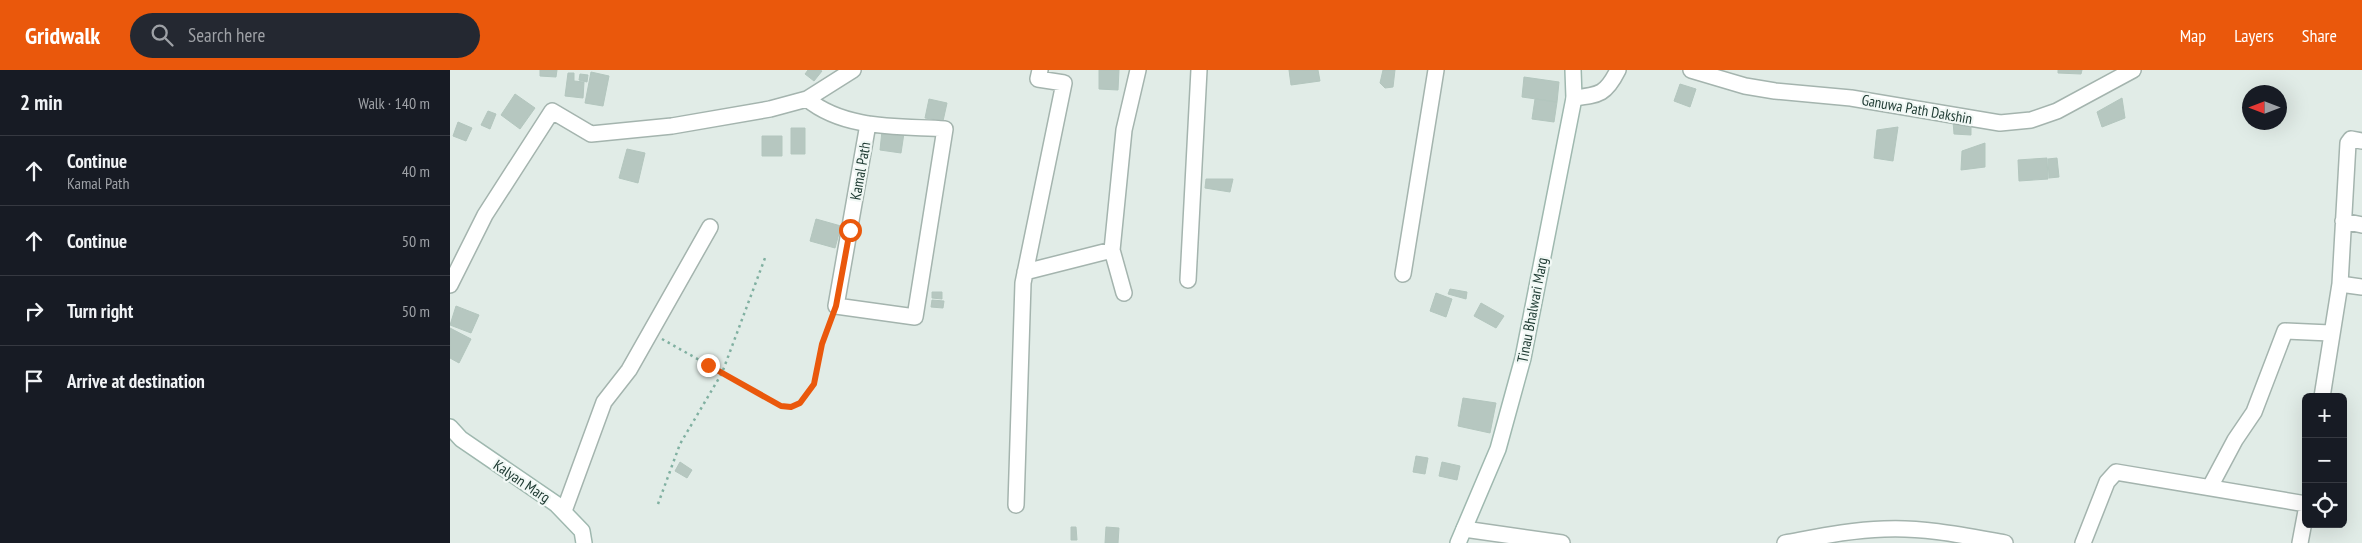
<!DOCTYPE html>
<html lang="en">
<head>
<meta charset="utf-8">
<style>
  body { margin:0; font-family:"PT Sans Narrow",sans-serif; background:#242831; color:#f1f3f6 }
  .controls { position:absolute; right:15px; bottom:15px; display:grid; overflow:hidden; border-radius:8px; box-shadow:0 5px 20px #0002 }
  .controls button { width:45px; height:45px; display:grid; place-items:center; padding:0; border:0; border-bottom:1px solid #363941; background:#171b24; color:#f1f3f6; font:25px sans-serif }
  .compass { position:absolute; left:1792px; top:15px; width:45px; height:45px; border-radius:50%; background:#171b24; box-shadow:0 5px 20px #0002; rotate:270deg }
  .stop { position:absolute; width:15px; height:15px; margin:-11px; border:4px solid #ea580c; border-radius:50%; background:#fff }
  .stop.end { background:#ea580c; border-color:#fff; box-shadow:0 1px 5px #0008 }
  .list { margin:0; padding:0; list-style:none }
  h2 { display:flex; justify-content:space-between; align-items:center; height:65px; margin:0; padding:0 20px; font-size:21px }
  h2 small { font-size:16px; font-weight:400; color:#9ea1a6 }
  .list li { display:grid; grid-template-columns:32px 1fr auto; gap:15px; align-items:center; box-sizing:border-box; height:70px; padding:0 20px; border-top:1px solid #363941 }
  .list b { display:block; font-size:19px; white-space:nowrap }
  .list p { margin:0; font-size:16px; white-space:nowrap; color:#9ea1a6 }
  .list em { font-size:16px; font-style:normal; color:#9ea1a6 }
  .icon { flex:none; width:28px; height:28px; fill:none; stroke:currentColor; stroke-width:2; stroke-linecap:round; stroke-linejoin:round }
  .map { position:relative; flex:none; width:1912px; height:473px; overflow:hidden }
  header { display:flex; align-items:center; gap:30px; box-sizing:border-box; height:70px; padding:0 25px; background:#ea580c; color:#fff }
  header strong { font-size:24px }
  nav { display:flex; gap:28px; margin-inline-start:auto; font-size:18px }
  .search { width:350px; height:45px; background:#242831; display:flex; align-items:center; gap:12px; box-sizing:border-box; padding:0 18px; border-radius:28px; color:#9ea1a6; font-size:19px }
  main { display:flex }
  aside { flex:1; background:#171b24 }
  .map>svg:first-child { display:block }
  .building { fill:#b6c7c0; stroke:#b3c6be }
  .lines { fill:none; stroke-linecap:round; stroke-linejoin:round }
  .street-casing { stroke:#a4b4ae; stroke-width:18 }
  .secondary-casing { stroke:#9fb8af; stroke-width:18 }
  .path { stroke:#80b0a1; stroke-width:2.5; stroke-dasharray:2.5 4; stroke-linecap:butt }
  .street { stroke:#fff; stroke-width:15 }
  .secondary { stroke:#fff; stroke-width:15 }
  .route { stroke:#ea580c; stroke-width:6 }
  .labels { text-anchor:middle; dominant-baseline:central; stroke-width:4.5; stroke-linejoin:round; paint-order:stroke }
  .street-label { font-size:15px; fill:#213d35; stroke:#f1f8f5 }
</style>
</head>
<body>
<header>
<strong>Gridwalk</strong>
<div class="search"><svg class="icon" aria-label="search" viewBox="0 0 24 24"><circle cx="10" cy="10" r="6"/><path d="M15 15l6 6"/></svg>Search here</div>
<nav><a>Map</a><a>Layers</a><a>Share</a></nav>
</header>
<main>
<aside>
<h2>2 min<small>Walk · 140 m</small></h2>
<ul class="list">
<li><svg class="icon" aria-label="ahead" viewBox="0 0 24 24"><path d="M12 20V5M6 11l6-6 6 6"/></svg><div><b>Continue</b><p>Kamal Path</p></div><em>40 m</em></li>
<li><svg class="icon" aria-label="ahead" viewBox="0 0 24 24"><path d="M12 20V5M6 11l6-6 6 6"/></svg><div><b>Continue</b></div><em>50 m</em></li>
<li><svg class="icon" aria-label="right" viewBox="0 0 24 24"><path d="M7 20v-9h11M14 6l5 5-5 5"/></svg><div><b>Turn right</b></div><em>50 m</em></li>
<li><svg class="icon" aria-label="arrive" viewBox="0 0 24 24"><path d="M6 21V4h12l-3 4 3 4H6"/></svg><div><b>Arrive at destination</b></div></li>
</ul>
</aside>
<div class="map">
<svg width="1912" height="473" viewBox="0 0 1912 473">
  <rect width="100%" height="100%" fill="#e1ece7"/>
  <!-- building -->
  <path class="building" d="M 90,0 L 107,0 L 106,7 L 90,6 Z
    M 358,0 L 370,0 L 372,1 L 364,11 L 355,4 Z
    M 649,0 L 669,0 L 668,20 L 649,19 Z
    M 839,0 L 868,0 L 870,11 L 841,15 Z
    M 933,0 L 945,0 L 943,17 L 935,18 L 930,13 Z
    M 1608,0 L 1632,0 L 1631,4 L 1608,3 Z
    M 141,2 L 159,6 L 153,36 L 135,33 Z
    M 118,3 L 124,3 L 124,11 L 134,12 L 133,28 L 115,26 Z
    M 130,4 L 138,5 L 137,12 L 129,10 Z
    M 1074,7 L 1109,12 L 1107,32 L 1072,27 Z
    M 1230,14 L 1246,19 L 1240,37 L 1224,31 Z
    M 65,24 L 85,38 L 70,59 L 51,45 Z
    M 1672,28 L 1675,48 L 1652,57 L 1647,42 Z
    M 479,29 L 497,33 L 493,51 L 475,48 Z
    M 1085,29 L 1107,32 L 1104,52 L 1082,49 Z
    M 38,41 L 46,44 L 40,59 L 31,55 Z
    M 1503,51 L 1521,51 L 1521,65 L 1504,64 Z
    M 8,52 L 22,58 L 16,71 L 3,66 Z
    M 1448,57 L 1443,91 L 1424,88 L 1427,60 Z
    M 341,58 L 355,58 L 355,84 L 341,84 Z
    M 432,61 L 454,63 L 451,83 L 430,80 Z
    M 312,66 L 332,66 L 332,86 L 312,86 Z
    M 1535,73 L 1535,97 L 1511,100 L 1512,81 Z
    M 177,79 L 195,83 L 188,113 L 169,108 Z
    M 1597,88 L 1598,109 L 1569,111 L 1568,90 Z
    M 1607,88 L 1609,107 L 1599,108 L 1598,89 Z
    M 756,109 L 783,109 L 780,122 L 755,118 Z
    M 366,149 L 391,156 L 385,178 L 360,171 Z
    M 1000,219 L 1017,222 L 1016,229 L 998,224 Z
    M 482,222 L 492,222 L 492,229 L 482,228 Z
    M 986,223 L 1002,229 L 996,247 L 980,241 Z
    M 482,230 L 494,231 L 493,238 L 481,237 Z
    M 1031,233 L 1054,246 L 1046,258 L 1024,246 Z
    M 6,236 L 29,245 L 21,263 L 0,255 Z
    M 0,258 L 21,269 L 9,293 L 0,288 Z
    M 1013,328 L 1046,333 L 1040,363 L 1008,356 Z
    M 966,386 L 978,388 L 975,404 L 963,402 Z
    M 230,392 L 242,400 L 237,408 L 225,401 Z
    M 992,392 L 1010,396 L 1007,410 L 989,406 Z
    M 621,457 L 626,457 L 627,470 L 621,470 Z
    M 656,457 L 669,458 L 668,473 L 655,473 Z"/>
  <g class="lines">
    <!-- street casing -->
    <g class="street-casing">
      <path id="street" d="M 1241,0 L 1295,16 L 1325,21 L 1401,28 L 1550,53 L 1581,50 L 1607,41 L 1683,0
        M 1124,28 C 1150,25 1156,24 1168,0
        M 357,29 C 395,60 449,56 495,59 L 465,247 L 386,236 L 418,54
        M 1893,151 L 1912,155
        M 575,202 L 662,180
        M 953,204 L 986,0
        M 738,210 L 749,0
        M 1890,214 L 1912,217
        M 0,215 L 35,145 L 102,41 L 141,64 L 222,56 L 320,39 L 357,29 L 403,0
        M 674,223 L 662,180 L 674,60 L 688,0
        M 1872,327 L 1890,214 L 1898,73 L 1901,69 L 1912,71
        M 1760,417 L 1785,370 L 1804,342 L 1835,261 L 1880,263
        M 566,435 L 573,213 L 614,13 L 588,9 L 590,0
        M 114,441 L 154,332 L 179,300 L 260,157
        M 1014,459 L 1112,473
        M 1335,473 C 1368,467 1400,460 1434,459 C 1474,457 1516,466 1555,473
        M 1633,473 L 1657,412 L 1666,402 L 1856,434
        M 1850,473 L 1856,441"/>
    </g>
    <!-- secondary casing -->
    <g class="secondary-casing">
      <path id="secondary" d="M 0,357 L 11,369 L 106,434 L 132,461 L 134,473
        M 1008,473 L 1048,379 L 1073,288 L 1124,28 L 1123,0"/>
    </g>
    <!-- path -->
    <path class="path" d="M 212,269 L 331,336 C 366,339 366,300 372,275 C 374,266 378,257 381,249
      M 208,434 L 230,374 L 272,303 L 315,188"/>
    <!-- street -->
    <use href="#street" class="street"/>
    <!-- secondary -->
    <use href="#secondary" class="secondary"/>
  </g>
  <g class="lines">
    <!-- route -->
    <path class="route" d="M 258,295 L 331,336 L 341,337 L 350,333 L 364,314 L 372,274 L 386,236 L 400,160"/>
  </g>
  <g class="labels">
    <!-- street labels -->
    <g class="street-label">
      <text transform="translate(1467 39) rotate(10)">Ganuwa Path Dakshin</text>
      <text transform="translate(410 101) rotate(-80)">Kamal Path</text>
      <text transform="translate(1082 240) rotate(-79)">Tinau Bhalwari Marg</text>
      <text transform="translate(72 411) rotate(34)">Kalyan Marg</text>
    </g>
  </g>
</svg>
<div class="controls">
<button>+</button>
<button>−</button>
<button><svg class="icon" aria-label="locate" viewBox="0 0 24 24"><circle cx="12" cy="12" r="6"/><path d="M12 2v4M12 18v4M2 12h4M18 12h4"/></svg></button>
</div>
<svg class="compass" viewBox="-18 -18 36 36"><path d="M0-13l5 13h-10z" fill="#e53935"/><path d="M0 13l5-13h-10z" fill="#9ea1a6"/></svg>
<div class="stop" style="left:400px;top:160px"></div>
<div class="stop end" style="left:258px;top:295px"></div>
</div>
</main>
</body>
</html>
